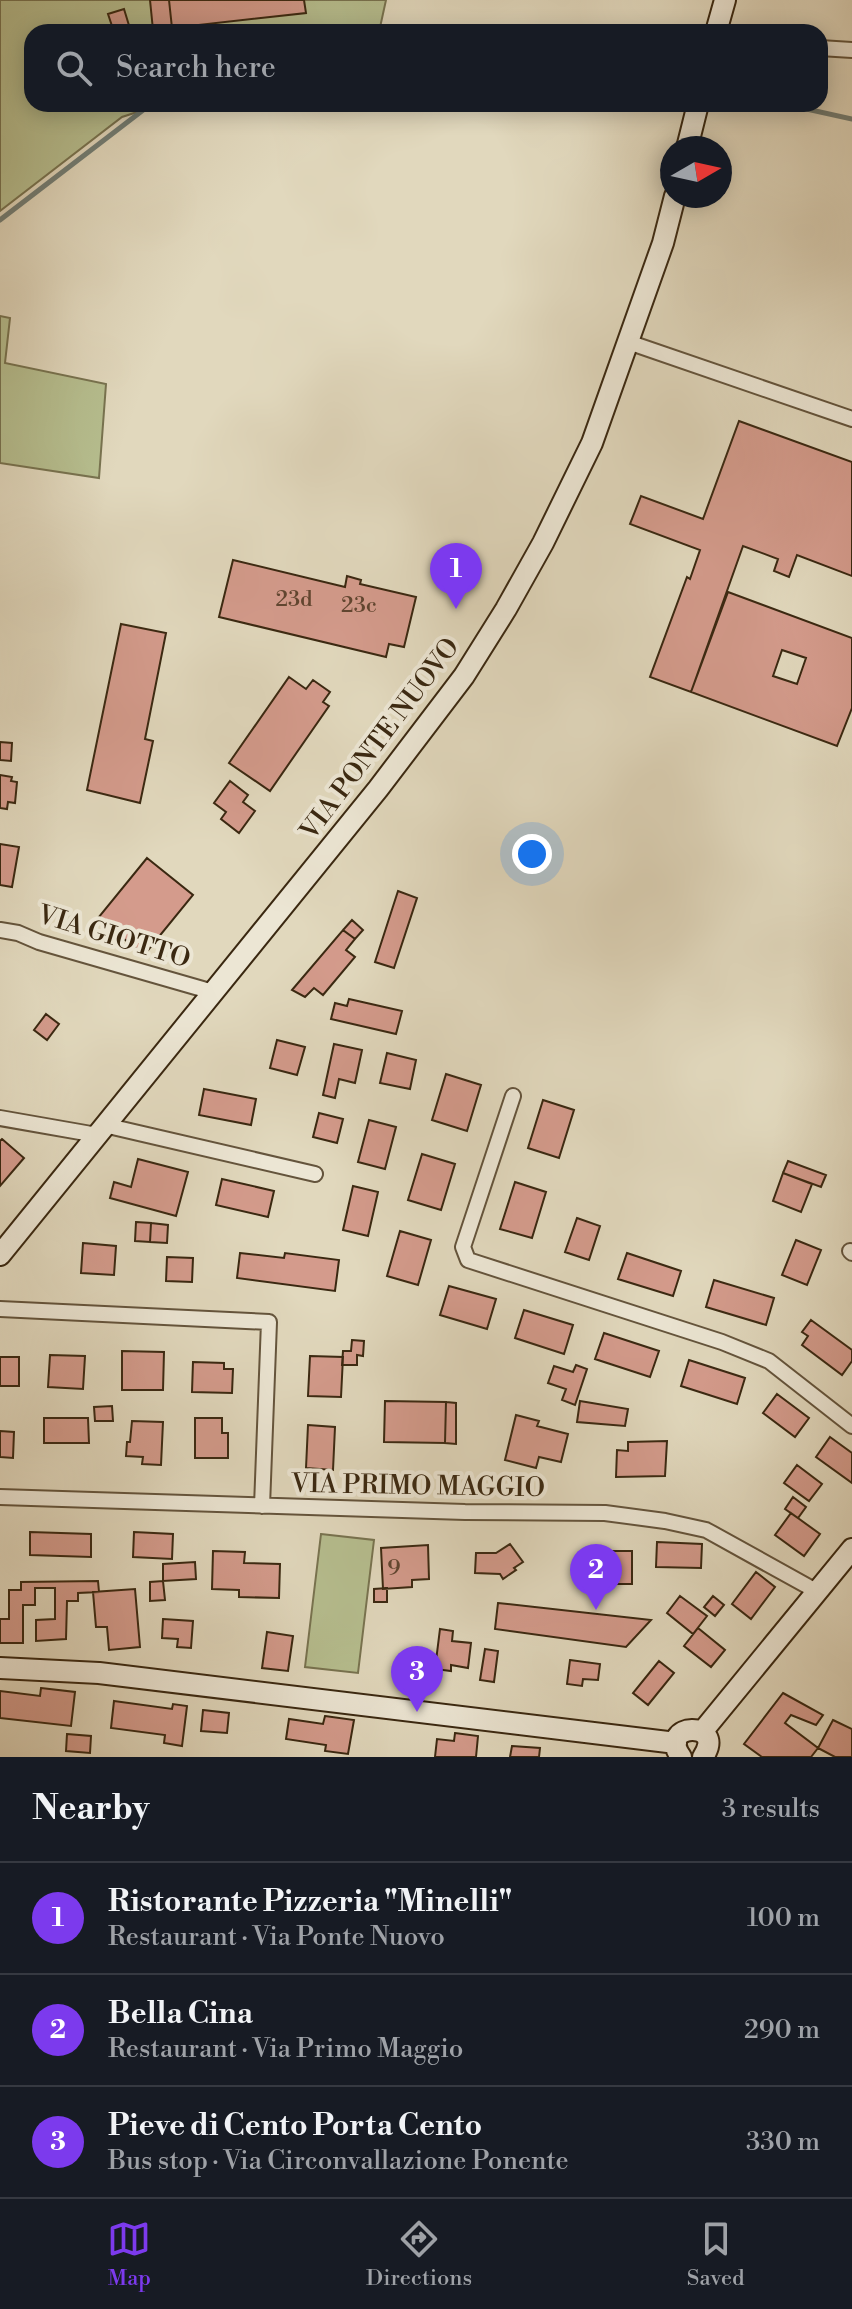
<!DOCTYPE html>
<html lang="en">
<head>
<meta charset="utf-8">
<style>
  body { margin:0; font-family:"Libre Bodoni",serif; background:#242831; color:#f1f3f6 }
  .compass { position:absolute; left:660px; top:136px; width:72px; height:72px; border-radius:50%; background:#171b24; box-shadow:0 4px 20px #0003; rotate:81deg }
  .you { position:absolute; left:532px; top:854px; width:28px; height:28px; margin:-20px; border:6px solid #fff; border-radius:50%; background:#1a73e8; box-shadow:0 0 0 12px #1a73e833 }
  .badge { display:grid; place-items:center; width:52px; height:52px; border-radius:50%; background:#7c3aed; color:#fff; font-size:26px; font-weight:700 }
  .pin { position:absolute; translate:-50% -66px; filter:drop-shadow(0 2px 4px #0008) }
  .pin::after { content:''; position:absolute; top:42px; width:28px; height:24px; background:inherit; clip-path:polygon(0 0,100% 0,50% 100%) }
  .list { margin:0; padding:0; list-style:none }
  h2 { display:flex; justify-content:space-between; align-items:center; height:104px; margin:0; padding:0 32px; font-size:34px }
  h2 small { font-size:26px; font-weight:400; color:#9ea1a6 }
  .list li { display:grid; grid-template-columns:52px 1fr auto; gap:24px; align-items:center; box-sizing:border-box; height:112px; padding:0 32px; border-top:2px solid #363941 }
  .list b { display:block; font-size:30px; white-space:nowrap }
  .list p { margin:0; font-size:26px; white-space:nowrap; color:#9ea1a6 }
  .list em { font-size:26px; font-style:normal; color:#9ea1a6 }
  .icon { flex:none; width:44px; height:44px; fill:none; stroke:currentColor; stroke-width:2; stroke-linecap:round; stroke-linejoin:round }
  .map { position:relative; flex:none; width:852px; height:1757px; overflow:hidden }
  .search { position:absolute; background:#171b24; box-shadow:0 4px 20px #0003; left:24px; right:24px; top:24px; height:88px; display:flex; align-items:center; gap:20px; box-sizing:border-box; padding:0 28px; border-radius:24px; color:#9ea1a6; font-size:30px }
  .sheet { height:440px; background:#171b24 }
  nav { display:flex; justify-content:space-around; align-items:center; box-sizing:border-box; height:112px; border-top:2px solid #363941; background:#171b24; font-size:22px; color:#9ea1a6 }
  nav a { display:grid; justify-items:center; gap:4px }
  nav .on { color:#7c3aed }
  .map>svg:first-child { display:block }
  .green { fill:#b6be8f; stroke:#787350; stroke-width:2 }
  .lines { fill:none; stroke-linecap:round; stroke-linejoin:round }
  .stream { stroke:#727e76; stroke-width:5 }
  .building { fill:#d49b8c; stroke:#3a2811; stroke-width:2; fill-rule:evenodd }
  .street-casing { stroke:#64543c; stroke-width:18 }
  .secondary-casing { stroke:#3a2811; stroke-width:24 }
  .street { stroke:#ece6d4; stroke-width:14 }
  .secondary { stroke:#ece6d4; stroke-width:20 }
  .labels { text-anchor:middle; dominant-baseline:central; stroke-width:8; stroke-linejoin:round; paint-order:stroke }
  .number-label { font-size:22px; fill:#604530 }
  .street-label { font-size:26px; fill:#3a2811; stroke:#ece6d4 }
</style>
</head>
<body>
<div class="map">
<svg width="852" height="1757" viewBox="0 0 852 1757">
  <rect width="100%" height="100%" fill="#e1d8bd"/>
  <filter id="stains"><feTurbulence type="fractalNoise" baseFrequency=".0025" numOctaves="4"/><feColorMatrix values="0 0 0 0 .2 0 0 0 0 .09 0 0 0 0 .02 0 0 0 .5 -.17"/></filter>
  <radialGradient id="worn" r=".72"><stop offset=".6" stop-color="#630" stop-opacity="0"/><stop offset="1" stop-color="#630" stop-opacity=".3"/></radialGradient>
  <!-- green -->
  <path class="green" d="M 0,0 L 386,0 L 379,32 L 32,32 L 32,104 L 162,104 L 122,117 L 0,211 Z
    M 0,316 L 10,318 L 5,363 L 106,384 L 99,478 L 0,463 Z
    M 321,1534 L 374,1540 L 358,1673 L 305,1667 Z"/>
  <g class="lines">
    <!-- stream -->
    <path class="stream" d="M 784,104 L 852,119
      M 0,220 L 151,104"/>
  </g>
  <!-- building -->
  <path class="building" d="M 150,0 L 169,0 L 172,28 L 153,30 Z
    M 169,0 L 304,0 L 306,13 L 172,28 Z
    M 124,9 L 131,32 L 114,32 L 108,14 Z
    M 739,421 L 852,462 L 852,576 L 797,555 L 789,577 L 774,571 L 778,559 L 743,546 L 691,692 L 650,677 L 687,577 L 690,579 L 700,550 L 630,524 L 641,496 L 703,519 Z
    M 233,560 L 345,587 L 347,576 L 361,580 L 360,584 L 416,597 L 404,647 L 389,644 L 386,657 L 219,617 Z
    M 728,592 L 852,638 L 852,708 L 837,746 L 691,692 ZM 782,650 L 806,658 L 797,684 L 773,676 Z
    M 121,624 L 166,633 L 145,739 L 153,741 L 140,803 L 87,790 Z
    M 289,677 L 306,689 L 313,680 L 330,692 L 323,702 L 329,706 L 270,791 L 229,763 Z
    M 0,742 L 12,743 L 11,761 L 0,760 Z
    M 0,775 L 12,777 L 11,781 L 17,782 L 15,803 L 8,802 L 7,809 L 0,808 Z
    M 230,781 L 248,795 L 243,802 L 255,811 L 239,833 L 221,819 L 226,812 L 214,803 Z
    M 0,844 L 19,847 L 12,887 L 0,885 Z
    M 147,858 L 193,895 L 144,955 L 98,918 Z
    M 398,891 L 417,898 L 394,968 L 375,962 Z
    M 352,920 L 363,930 L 355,939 L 343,930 Z
    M 343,930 L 355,939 L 346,950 L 355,957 L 323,995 L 314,988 L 305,997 L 292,990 Z
    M 349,999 L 402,1011 L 396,1034 L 331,1019 L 335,1003 L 347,1006 Z
    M 46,1014 L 59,1024 L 47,1040 L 34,1030 Z
    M 277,1040 L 305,1047 L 297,1075 L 270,1068 Z
    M 334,1044 L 362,1050 L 355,1083 L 339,1079 L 335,1098 L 323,1095 Z
    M 387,1053 L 416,1060 L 410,1089 L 380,1083 Z
    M 446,1074 L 481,1085 L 467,1131 L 432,1120 Z
    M 204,1089 L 256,1099 L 251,1125 L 199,1115 Z
    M 543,1100 L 574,1110 L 559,1158 L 528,1148 Z
    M 319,1113 L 343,1119 L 337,1143 L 313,1137 Z
    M 369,1120 L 396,1127 L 385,1169 L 358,1162 Z
    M 2,1139 L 24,1158 L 0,1186 L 0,1141 Z
    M 422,1154 L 455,1164 L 441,1210 L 408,1200 Z
    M 138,1159 L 188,1172 L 176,1216 L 110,1198 L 114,1182 L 131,1187 Z
    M 788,1161 L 826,1175 L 821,1187 L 783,1173 Z
    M 783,1173 L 812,1184 L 801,1212 L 773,1201 Z
    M 222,1179 L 274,1191 L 268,1217 L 216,1205 Z
    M 515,1182 L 546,1192 L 532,1238 L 500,1229 Z
    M 353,1186 L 378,1192 L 368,1236 L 343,1230 Z
    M 577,1218 L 600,1226 L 589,1260 L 565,1252 Z
    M 136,1222 L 151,1223 L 150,1242 L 135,1241 Z
    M 151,1223 L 168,1225 L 167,1243 L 150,1242 Z
    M 400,1231 L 431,1240 L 418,1285 L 387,1276 Z
    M 796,1240 L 821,1250 L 807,1285 L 782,1275 Z
    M 83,1243 L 116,1246 L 114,1275 L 81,1273 Z
    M 240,1253 L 284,1258 L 285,1253 L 339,1260 L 335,1291 L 237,1278 Z
    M 627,1253 L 681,1271 L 673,1296 L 618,1279 Z
    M 167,1257 L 193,1258 L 192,1282 L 166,1281 Z
    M 714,1280 L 774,1298 L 766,1325 L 706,1307 Z
    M 449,1286 L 496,1299 L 487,1329 L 440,1315 Z
    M 524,1310 L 573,1325 L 564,1354 L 515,1338 Z
    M 811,1320 L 852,1350 L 852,1361 L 842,1375 L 802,1345 L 808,1336 L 802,1332 Z
    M 604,1333 L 659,1351 L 650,1377 L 595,1359 Z
    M 352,1340 L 364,1341 L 363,1356 L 357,1355 L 357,1365 L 342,1365 L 343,1351 L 351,1351 Z
    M 122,1351 L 164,1352 L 163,1390 L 122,1390 Z
    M 50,1355 L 85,1356 L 83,1389 L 48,1387 Z
    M 310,1356 L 343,1357 L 341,1397 L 308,1396 Z
    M 0,1357 L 19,1357 L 19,1386 L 0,1386 Z
    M 689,1360 L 745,1378 L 737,1404 L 681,1386 Z
    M 193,1362 L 224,1363 L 224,1369 L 233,1369 L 232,1393 L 192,1392 Z
    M 576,1365 L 587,1369 L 575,1405 L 562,1400 L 566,1389 L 548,1383 L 554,1366 L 573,1372 Z
    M 777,1394 L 809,1418 L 795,1437 L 763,1413 Z
    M 385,1401 L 446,1402 L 445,1443 L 384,1442 Z
    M 580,1401 L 628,1409 L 625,1426 L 577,1422 Z
    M 446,1402 L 456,1403 L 456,1444 L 445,1443 Z
    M 112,1406 L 113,1421 L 95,1421 L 94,1407 Z
    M 516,1415 L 539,1421 L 537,1426 L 568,1434 L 561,1462 L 539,1457 L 536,1468 L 505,1460 Z
    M 44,1418 L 88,1418 L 89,1443 L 44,1443 Z
    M 195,1418 L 222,1418 L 222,1433 L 228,1433 L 228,1458 L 195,1458 Z
    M 132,1421 L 163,1422 L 161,1465 L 142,1464 L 143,1457 L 126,1456 L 127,1442 L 130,1442 Z
    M 308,1425 L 335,1427 L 333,1470 L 306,1468 Z
    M 0,1431 L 14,1432 L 13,1458 L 0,1457 Z
    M 830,1437 L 852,1453 L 852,1483 L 816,1457 Z
    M 667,1441 L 665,1476 L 616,1477 L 617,1450 L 628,1451 L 628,1442 Z
    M 797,1465 L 822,1484 L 809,1501 L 784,1483 Z
    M 793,1497 L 806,1507 L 798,1518 L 785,1509 Z
    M 791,1513 L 820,1534 L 804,1556 L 775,1535 Z
    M 30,1532 L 91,1534 L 91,1557 L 30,1555 Z
    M 134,1532 L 173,1534 L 172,1559 L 133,1557 Z
    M 657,1542 L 702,1544 L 701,1568 L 656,1567 Z
    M 510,1544 L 523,1562 L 514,1568 L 516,1570 L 503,1579 L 500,1574 L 475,1573 L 476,1553 L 496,1553 Z
    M 428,1545 L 429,1579 L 412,1580 L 412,1587 L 383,1589 L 381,1548 Z
    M 213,1551 L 245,1552 L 244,1563 L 280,1564 L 279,1598 L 239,1597 L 239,1590 L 212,1589 Z
    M 592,1551 L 632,1551 L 632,1584 L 592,1584 Z
    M 195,1562 L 196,1579 L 163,1581 L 163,1564 Z
    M 756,1572 L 775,1587 L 751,1619 L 732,1604 Z
    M 98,1581 L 99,1592 L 78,1593 L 78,1601 L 67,1601 L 66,1639 L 36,1641 L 36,1620 L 55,1619 L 55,1588 L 35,1588 L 35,1605 L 23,1605 L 23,1643 L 0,1643 L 0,1619 L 9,1619 L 9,1590 L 21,1590 L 21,1582 Z
    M 163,1581 L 165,1600 L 150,1601 L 150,1582 Z
    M 387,1588 L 387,1602 L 374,1602 L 374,1589 Z
    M 135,1589 L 140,1647 L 109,1650 L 107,1627 L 96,1627 L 93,1592 Z
    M 680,1596 L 707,1616 L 693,1634 L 667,1613 Z
    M 713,1596 L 724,1605 L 715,1616 L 704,1607 Z
    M 498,1603 L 651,1620 L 626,1647 L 495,1629 Z
    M 163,1619 L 193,1621 L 191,1648 L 177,1647 L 178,1639 L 162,1638 Z
    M 698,1628 L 725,1650 L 711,1667 L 684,1646 Z
    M 440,1629 L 453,1631 L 452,1641 L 471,1643 L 468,1668 L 451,1665 L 451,1671 L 435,1669 Z
    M 267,1632 L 293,1636 L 288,1671 L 262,1668 Z
    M 485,1649 L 498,1651 L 494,1682 L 480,1680 Z
    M 570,1660 L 600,1664 L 598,1680 L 583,1679 L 582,1686 L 567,1684 Z
    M 659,1661 L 674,1673 L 648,1705 L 633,1693 Z
    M 41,1688 L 75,1692 L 71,1726 L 0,1718 L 0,1691 L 40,1696 Z
    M 783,1693 L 823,1715 L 816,1725 L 791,1715 L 785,1723 L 818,1748 L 811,1757 L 762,1757 L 744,1744 Z
    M 114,1701 L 172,1709 L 173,1704 L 187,1706 L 182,1746 L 164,1743 L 165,1735 L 111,1728 Z
    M 203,1710 L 229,1713 L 227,1733 L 201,1731 Z
    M 325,1716 L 354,1720 L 348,1754 L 325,1751 L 326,1745 L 286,1739 L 289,1719 L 323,1724 Z
    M 833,1720 L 852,1729 L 852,1757 L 835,1757 L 818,1748 Z
    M 455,1733 L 478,1736 L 476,1757 L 435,1757 L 437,1739 L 454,1741 Z
    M 67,1734 L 91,1736 L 90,1753 L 66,1751 Z
    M 512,1746 L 540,1748 L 539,1757 L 510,1757 Z"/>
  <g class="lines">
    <!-- street casing -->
    <g class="street-casing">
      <path id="street" d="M 820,48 L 852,50
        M 628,342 L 852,419
        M 0,930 L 18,933 L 39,942 L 213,992
        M 513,1096 L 463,1247 L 468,1260 L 722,1342 L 769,1361 L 852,1426
        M 0,1118 L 97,1135
        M 104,1125 L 315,1174
        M 850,1251 L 852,1253
        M 0,1309 L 269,1322 L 262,1506
        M 0,1497 L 465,1512 L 605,1513 L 665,1521 L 706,1530 L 818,1592"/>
    </g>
    <!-- secondary casing -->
    <g class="secondary-casing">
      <path id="secondary" d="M 716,32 L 725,0
        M 687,148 L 698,104
        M 0,1255 L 378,789 L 464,676 L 506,609 L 543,543 L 592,443 L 663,243 L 675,196
        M 0,1668 L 99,1673 L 676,1743
        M 702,1732 L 852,1549
        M 681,1757 C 656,1722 728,1720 703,1757"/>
    </g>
    <!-- street -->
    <use href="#street" class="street"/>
    <!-- secondary -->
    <use href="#secondary" class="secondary"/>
  </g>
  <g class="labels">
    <!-- number labels -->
    <g class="number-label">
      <text x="294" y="599">23d</text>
      <text x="359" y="605">23c</text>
      <text x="394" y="1568">9</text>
    </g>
    <!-- street labels -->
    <g class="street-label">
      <text transform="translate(380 739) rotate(-53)">VIA PONTE NUOVO</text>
      <text transform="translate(114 937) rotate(17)">VIA GIOTTO</text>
      <text transform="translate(418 1486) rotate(1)">VIA PRIMO MAGGIO</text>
    </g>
  </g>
  <rect width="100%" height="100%" filter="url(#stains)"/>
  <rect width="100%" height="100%" fill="url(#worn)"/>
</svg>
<svg class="compass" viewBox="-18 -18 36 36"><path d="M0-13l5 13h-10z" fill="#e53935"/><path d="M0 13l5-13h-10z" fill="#9ea1a6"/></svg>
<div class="you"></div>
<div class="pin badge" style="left:456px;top:609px">1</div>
<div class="pin badge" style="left:596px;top:1610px">2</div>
<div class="pin badge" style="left:417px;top:1712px">3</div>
<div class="search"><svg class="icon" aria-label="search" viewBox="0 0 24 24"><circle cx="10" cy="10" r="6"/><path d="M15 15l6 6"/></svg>Search here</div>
</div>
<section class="sheet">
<h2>Nearby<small>3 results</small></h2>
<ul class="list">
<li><span class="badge">1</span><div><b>Ristorante Pizzeria &quot;Minelli&quot;</b><p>Restaurant · Via Ponte Nuovo</p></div><em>100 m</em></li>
<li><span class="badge">2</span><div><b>Bella Cina</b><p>Restaurant · Via Primo Maggio</p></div><em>290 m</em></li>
<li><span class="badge">3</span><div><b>Pieve di Cento Porta Cento</b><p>Bus stop · Via Circonvallazione Ponente</p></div><em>330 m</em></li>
</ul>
</section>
<nav>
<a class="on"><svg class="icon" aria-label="map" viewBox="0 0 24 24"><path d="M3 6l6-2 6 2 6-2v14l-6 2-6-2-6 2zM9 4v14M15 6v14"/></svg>Map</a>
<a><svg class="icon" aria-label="directions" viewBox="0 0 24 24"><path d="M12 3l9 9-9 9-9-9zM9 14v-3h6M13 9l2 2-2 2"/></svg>Directions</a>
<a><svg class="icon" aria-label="saved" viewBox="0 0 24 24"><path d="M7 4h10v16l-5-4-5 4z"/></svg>Saved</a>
</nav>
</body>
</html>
